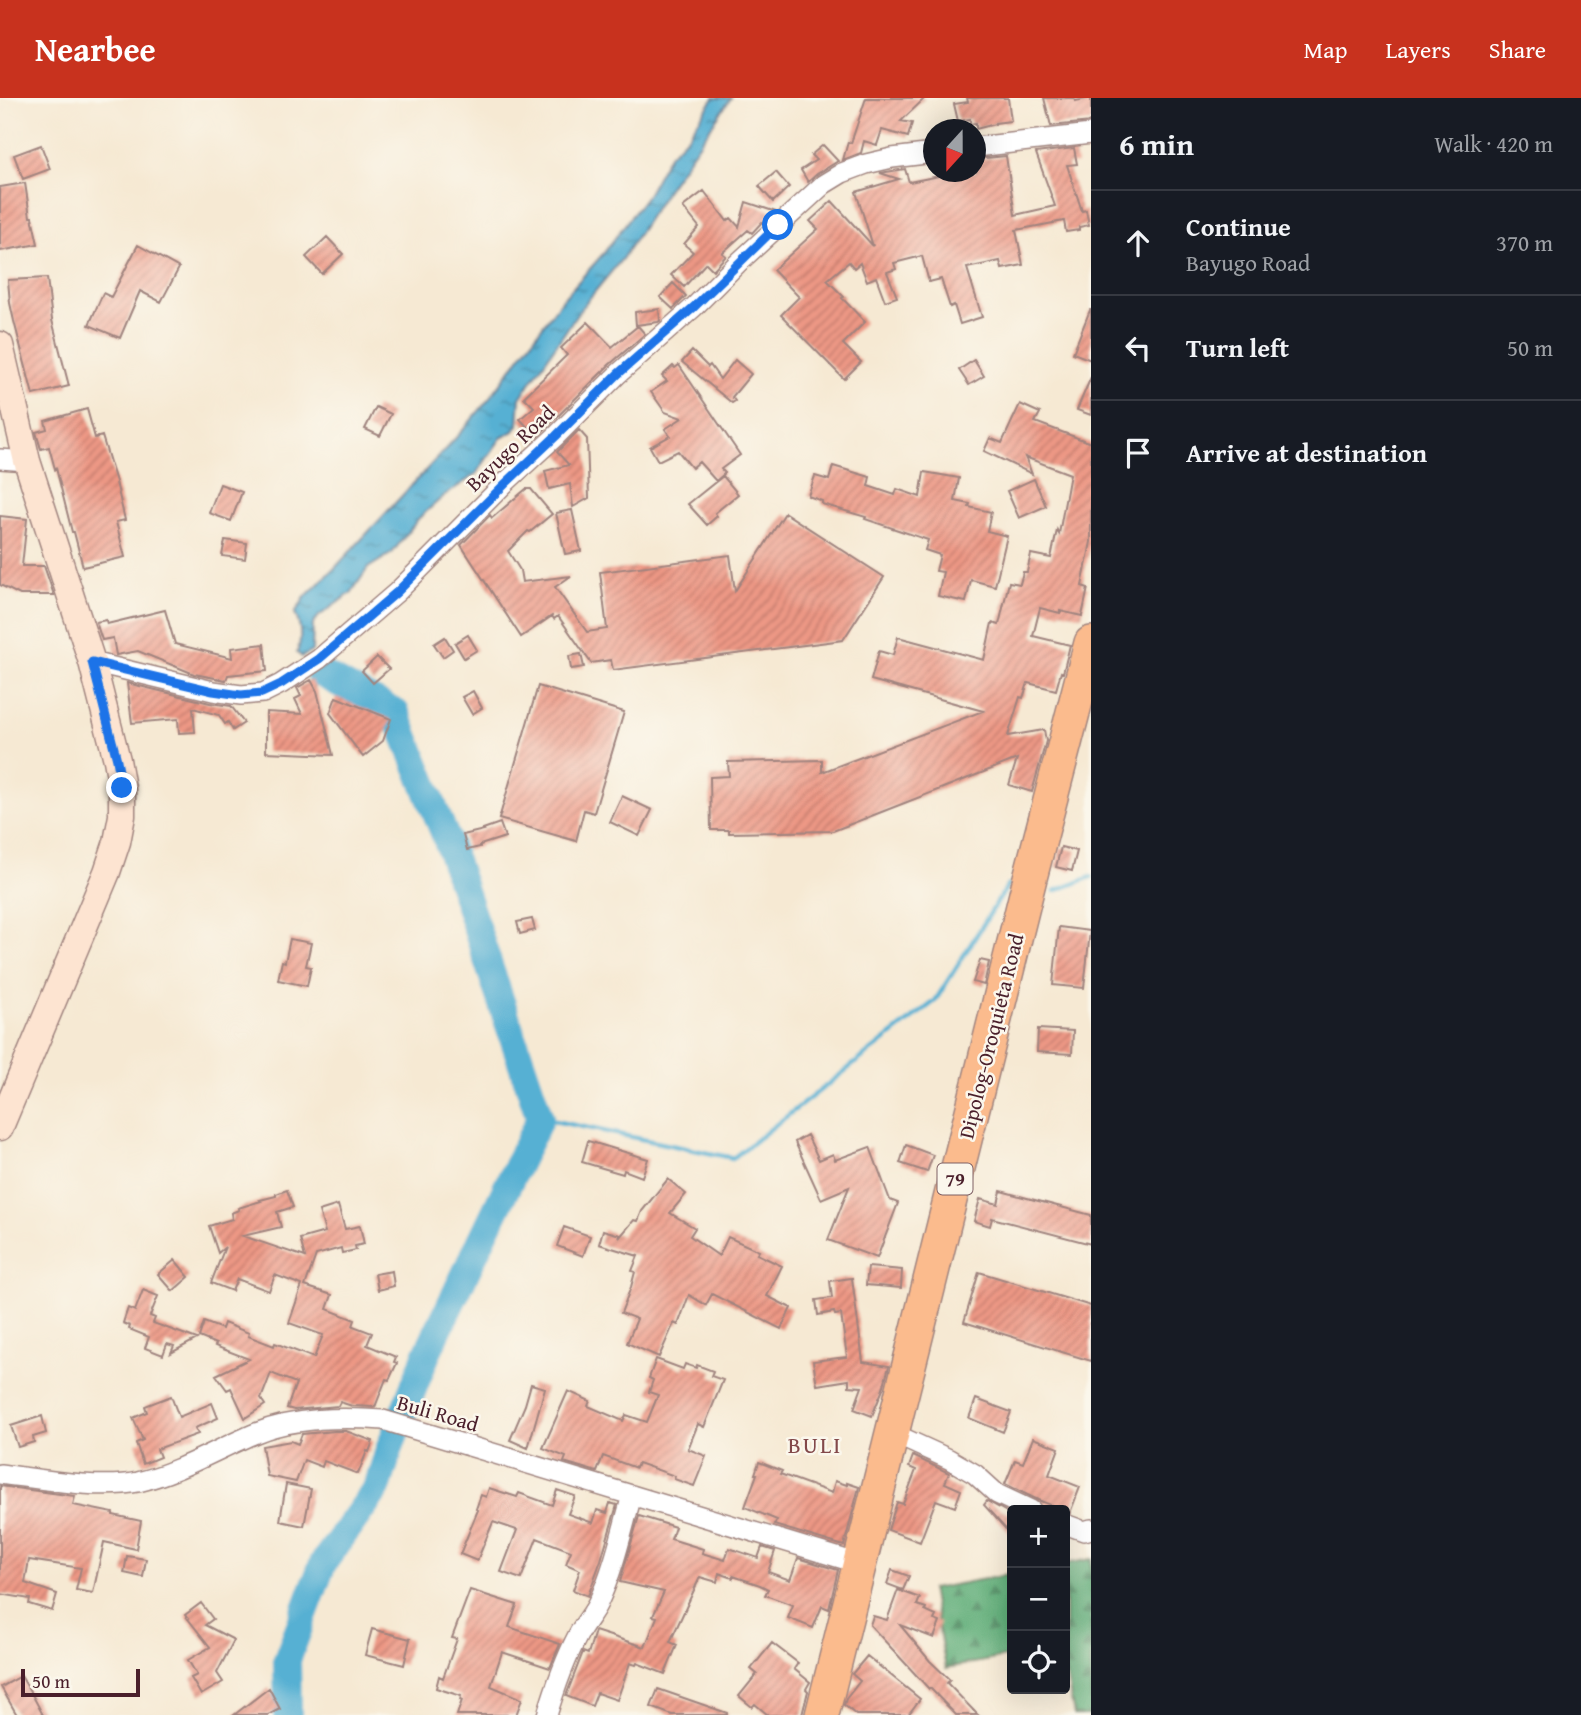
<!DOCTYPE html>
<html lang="en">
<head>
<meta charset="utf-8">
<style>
  body { margin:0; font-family:"Gentium Book Plus",serif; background:#242831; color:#f1f3f6 }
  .controls { position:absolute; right:21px; bottom:21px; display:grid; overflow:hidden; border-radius:7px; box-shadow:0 7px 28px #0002 }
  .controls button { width:63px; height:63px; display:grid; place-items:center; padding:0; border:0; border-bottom:2px solid #363941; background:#171b24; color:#f1f3f6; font:35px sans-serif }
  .compass { position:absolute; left:923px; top:21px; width:63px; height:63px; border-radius:50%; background:#171b24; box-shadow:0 7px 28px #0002; rotate:201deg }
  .scale { position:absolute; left:21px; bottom:18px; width:119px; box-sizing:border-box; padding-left:7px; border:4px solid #4a1f2b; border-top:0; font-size:19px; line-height:24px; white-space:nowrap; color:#4a1f2b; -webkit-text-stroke:5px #fbf7ec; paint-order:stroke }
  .stop { position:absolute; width:21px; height:21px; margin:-16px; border:5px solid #1a73e8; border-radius:50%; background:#fff }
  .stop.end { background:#1a73e8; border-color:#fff; box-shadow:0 2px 7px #0008 }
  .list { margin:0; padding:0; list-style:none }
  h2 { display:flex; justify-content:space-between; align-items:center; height:91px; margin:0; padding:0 28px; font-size:30px }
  h2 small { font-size:23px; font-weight:400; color:#9ea1a6 }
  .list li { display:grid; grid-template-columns:46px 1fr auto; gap:21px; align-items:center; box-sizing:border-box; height:105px; padding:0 28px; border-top:2px solid #363941 }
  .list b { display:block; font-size:26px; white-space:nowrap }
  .list p { margin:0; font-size:23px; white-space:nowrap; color:#9ea1a6 }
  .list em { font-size:23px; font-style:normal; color:#9ea1a6 }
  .icon { flex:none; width:38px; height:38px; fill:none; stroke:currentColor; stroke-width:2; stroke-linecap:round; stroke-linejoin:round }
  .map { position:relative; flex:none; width:1091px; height:1617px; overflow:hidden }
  header { display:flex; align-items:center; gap:42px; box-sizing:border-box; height:98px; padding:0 35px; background:#c8321e; color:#fff }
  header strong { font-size:33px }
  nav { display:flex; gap:38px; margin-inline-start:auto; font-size:24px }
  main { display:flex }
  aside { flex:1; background:#171b24 }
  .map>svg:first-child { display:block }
  .forest { fill:url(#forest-firs); stroke:#546652; stroke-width:2 }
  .water { fill:url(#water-ripples); stroke:#50687f; stroke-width:2 }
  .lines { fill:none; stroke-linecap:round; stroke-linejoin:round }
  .stream { stroke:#56b0d3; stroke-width:4.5 }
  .river { stroke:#56b0d3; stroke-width:28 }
  .building { fill:url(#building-hatch) }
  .street-casing { stroke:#a0847f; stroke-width:22 }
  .secondary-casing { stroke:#a0847f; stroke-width:29 }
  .highway-casing { stroke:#a0847f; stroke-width:36 }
  .street { stroke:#fff; stroke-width:19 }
  .secondary { stroke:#fde4d1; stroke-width:26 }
  .highway { stroke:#fbbb8d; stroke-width:33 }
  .route { stroke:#1a73e8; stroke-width:9 }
  .labels { text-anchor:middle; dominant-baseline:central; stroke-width:5; stroke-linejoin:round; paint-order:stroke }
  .shield { fill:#fbf7ec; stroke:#7f6065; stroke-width:2 }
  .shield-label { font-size:19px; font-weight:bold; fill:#4a1f2b }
  .street-label { font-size:21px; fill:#4a1f2b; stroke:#fbf7ec }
  .neighbourhood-label { font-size:23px; letter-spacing:2px; fill:#83494a; stroke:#fbf7ec }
</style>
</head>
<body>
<header>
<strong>Nearbee</strong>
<nav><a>Map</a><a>Layers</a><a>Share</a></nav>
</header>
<main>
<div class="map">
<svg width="1091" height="1617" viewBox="0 0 1091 1617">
  <defs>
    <pattern id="forest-firs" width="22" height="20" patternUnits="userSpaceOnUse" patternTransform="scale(1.75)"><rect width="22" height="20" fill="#5fad78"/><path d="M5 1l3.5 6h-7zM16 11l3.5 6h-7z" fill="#508c63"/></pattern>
    <pattern id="water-ripples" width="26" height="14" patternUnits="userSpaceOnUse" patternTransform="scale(1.75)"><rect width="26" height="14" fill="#56b0d3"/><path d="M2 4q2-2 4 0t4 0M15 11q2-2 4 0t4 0" fill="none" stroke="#498fab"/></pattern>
    <pattern id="building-hatch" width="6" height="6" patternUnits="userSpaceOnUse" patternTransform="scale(1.75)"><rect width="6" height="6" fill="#ed9885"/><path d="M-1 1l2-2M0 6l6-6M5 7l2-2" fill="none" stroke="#c27b6d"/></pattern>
  </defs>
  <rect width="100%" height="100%" fill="#fbf7ec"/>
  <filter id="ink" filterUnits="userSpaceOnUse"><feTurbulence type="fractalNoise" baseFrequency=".0143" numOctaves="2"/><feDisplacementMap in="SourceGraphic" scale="14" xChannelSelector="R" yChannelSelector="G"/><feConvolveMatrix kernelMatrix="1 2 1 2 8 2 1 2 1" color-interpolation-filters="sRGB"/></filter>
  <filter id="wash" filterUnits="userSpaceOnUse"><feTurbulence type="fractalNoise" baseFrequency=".00686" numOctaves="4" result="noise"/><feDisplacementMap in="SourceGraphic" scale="28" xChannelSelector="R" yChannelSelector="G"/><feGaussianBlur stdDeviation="1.57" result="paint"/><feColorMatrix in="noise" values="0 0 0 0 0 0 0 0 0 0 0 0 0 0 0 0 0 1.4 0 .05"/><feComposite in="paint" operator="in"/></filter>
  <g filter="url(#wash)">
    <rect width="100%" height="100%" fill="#f6e9d3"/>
    <!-- forest -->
    <path class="forest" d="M 1091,1461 L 1091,1617 L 1074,1617 L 1065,1569 L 1065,1466 Z
      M 1012,1476 L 1012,1558 L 946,1570 L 931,1491 Z"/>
    <!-- water -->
    <path class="water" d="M 714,0 L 731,0 L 666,93 L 622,161 L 582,209 L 520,300 L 518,327 L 514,333 L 501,340 L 476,376 L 445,397 L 419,420 L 392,455 L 368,470 L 351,495 L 319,518 L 313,526 L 312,553 L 302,559 L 297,555 C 302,542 301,528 295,515 L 306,498 L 334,471 L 464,331 L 489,301 L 562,202 L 603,156 L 647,97 L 669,57 L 688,38 Z"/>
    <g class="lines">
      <!-- stream -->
      <path class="stream" d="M 1055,793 L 1091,779
        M 540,1020 L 733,1060 L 935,903 L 1008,787"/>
      <!-- river -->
      <path class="river" d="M 288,1617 L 287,1562 L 323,1465 L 377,1390 L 391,1346 L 428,1253 L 540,1020 L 447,742 L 396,615 L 320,575"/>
    </g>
    <g id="blocks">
      <!-- building -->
      <path class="building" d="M 866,0 L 925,0 L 901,23 L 912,25 L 908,39 L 882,32 L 877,47 L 864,43 L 861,55 L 843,62 L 848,44 L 851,45 Z
        M 967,0 L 1008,0 L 1011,23 L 995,25 L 995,26 L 976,31 L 976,25 L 970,26 L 970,21 L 958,23 L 954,6 L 968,4 Z
        M 1044,0 L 1074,0 L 1075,3 L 1091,0 L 1091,24 L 1051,28 Z
        M 41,47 L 50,71 L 23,81 L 14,57 Z
        M 823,47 L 838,63 L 817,76 L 808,84 L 801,72 L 816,62 L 811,57 Z
        M 1074,50 L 1077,66 L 1067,67 L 1082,113 L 1086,112 L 1089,127 L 1079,129 L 1079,132 L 1066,134 L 1064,123 L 1016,132 L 1023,167 L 1002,171 L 1000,163 L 967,170 L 982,219 L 960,226 L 954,207 L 950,209 L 941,181 L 929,184 L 922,158 L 894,165 L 896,171 L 887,174 L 897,199 L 885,203 L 876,179 L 867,183 L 860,165 L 854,170 L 849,164 L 827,182 L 844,199 L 842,200 L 865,224 L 843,246 L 861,264 L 844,281 L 781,217 L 799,199 L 773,172 L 818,131 L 810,123 L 832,103 L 873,148 L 856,94 L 899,81 L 880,75 L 905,71 L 909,84 L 959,74 L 976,74 L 976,61 L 1006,58 L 1015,117 L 1055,108 L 1036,55 Z
        M 776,74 L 789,89 L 773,104 L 759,88 Z
        M 25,85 L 30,119 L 32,119 L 38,146 L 0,153 L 0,89 Z
        M 704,93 L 727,123 L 731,120 L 739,129 L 746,104 L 776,114 L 764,125 L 762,124 L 752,135 L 748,132 L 722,155 L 726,158 L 713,172 L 706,165 L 684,189 L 671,177 L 693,154 L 684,146 L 699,129 L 683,109 Z
        M 327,139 L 343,156 L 322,176 L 306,159 Z
        M 138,147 L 179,170 L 161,204 L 140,193 L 120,240 L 89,227 L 103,195 L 111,199 Z
        M 47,180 L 52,222 L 69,288 L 33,297 L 14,223 L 10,205 L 8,182 Z
        M 673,185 L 686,198 L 673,211 L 660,199 Z
        M 659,211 L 660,223 L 658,224 L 636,227 L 635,214 Z
        M 1090,212 L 1091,212 L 1091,262 L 1073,255 Z
        M 588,224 L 612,249 L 638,228 L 645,236 L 609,267 L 537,339 L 520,321 L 534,309 L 524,299 L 567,257 L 561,250 Z
        M 692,253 L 708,269 L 710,267 L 720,281 L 735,262 L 751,276 L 732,299 L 735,303 L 732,305 L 682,264 Z
        M 974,262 L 984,278 L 969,287 L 959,272 Z
        M 679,267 L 740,357 L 721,371 L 725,375 L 716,383 L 699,364 L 692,370 L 678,353 L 658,363 L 650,349 L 670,338 L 665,331 L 682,320 L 665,314 L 651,294 L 667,283 L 662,278 L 673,268 L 675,270 Z
        M 1091,279 L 1091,317 L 1077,312 Z
        M 1020,306 L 1040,315 L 1035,324 L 1091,345 L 1091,444 L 1082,488 L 1088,490 L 1082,518 L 1060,513 L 1060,515 L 1040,510 L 1033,538 L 1070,547 L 1063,575 L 1061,574 L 1056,592 L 1028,585 L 1023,600 L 1020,599 L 1008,638 L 1044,632 L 1046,643 L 1032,694 L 1009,687 L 1017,661 L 833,733 L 729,735 L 729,732 L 711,732 L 710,679 L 729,678 L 728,664 L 822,662 L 822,674 L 983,613 L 871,582 L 879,553 L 893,557 L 898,539 L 984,562 L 992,525 L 999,527 L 1009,484 L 1020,486 L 1023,474 L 1027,474 L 1031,456 L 1051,460 L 1057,432 L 1059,436 L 1070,376 L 1025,359 L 1032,376 L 984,353 L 990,340 L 1002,345 Z
        M 376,309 L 391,316 L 380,338 L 365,331 Z
        M 87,311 L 95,340 L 102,338 L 116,384 L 125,422 L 116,424 L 125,459 L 83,469 L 74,434 L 72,434 L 56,370 L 55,371 L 49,349 L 41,351 L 36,334 L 47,331 L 45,323 Z
        M 579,332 L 587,341 L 589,400 L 573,409 L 570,386 L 549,391 L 545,373 L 569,367 L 557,354 Z
        M 833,368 L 870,379 L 868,388 L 895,397 L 897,391 L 920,399 L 924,374 L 959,380 L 955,403 L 970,406 L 969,409 L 991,414 L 987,433 L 1007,438 L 995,488 L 971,482 L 966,504 L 938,498 L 943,474 L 936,473 L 940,457 L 925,452 L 928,442 L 865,421 L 866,419 L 822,406 L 822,403 L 808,398 L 815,378 L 829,382 Z
        M 723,378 L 738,396 L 715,415 L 717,418 L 707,427 L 688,406 Z
        M 1034,381 L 1046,408 L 1019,420 L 1007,393 Z
        M 220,386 L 242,394 L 231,423 L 209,415 Z
        M 526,391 L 531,391 L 552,416 L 530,434 L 528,433 L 508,453 L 520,472 L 522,484 L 571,478 L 555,489 L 587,534 L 607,531 L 600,474 L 730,457 L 735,493 L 785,415 L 884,479 L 843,542 L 613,572 L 611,562 L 591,565 L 558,518 L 554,521 L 552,518 L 521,539 L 461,447 L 490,417 L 492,420 Z
        M 572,412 L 581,453 L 565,456 L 556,415 Z
        M 0,418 L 27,421 L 22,468 L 44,468 L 54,497 L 20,497 L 0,487 Z
        M 225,442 L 247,445 L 245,461 L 222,458 Z
        M 165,512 L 175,546 L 232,560 L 231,550 L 264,546 L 267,573 L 228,577 L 226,582 L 194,576 L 138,553 L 116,557 L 113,540 L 102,542 L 96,524 L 106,522 L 107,526 Z
        M 468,537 L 477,552 L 464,560 L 455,545 Z
        M 445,539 L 453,552 L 443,559 L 434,546 Z
        M 581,556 L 584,569 L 571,571 L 569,558 Z
        M 377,559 L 389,571 L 373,585 L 362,573 Z
        M 311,582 L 317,593 L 333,657 L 266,654 L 266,614 L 302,616 L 295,601 L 301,598 L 297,590 Z
        M 127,585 L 210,605 L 231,608 L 244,625 L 233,632 L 228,624 L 225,626 L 219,617 L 193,610 L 195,634 L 179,635 L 178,621 L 132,625 Z
        M 538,588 L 624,614 L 594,715 L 584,712 L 576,743 L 499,721 Z
        M 473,593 L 482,610 L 472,616 L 462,599 Z
        M 336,599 L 391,621 L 383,643 L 363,659 L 330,615 Z
        M 622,698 L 652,712 L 639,738 L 610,724 Z
        M 500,725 L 505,739 L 480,747 L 480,749 L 467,752 L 463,737 L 484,732 L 483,731 Z
        M 1061,749 L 1077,753 L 1072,773 L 1056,769 Z
        M 532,821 L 535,832 L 520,836 L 517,824 Z
        M 1059,829 L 1090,833 L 1084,890 L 1053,887 Z
        M 290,841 L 311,845 L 306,868 L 311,869 L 307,888 L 278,882 L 282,863 L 285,864 Z
        M 980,862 L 989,864 L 984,887 L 973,884 Z
        M 1038,931 L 1073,933 L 1072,956 L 1037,954 Z
        M 807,1037 L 819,1062 L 833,1056 L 835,1062 L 870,1049 L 890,1102 L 898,1105 L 877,1160 L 828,1142 L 849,1089 L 821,1101 L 795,1044 Z
        M 588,1043 L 648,1061 L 642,1079 L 624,1072 L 623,1076 L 582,1064 Z
        M 906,1047 L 933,1057 L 927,1074 L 900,1065 Z
        M 668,1081 L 686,1096 L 670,1115 L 695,1130 L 690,1138 L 719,1158 L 728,1139 L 759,1153 L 757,1156 L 782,1168 L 767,1198 L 791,1210 L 781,1231 L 712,1196 L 706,1207 L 689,1197 L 678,1227 L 674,1225 L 659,1259 L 627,1245 L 637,1221 L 621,1215 L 631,1189 L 635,1174 L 632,1173 L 638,1158 L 599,1146 L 603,1132 L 620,1137 L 619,1140 L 634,1122 L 638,1123 L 642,1113 Z
        M 287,1092 L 293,1109 L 277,1114 L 281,1129 L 243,1138 L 305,1159 L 300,1141 L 325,1134 L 319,1113 L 338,1107 L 345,1131 L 360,1128 L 364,1146 L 355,1148 L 356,1152 L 342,1155 L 341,1150 L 316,1157 L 305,1188 L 332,1197 L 327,1211 L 355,1222 L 353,1228 L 372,1235 L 367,1247 L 396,1259 L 394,1264 L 397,1265 L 389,1282 L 386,1281 L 375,1309 L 352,1308 L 340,1304 L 338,1308 L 294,1312 L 287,1310 L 296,1285 L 271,1275 L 261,1301 L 265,1307 L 245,1320 L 231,1290 L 227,1292 L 216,1277 L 249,1261 L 215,1248 L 216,1246 L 199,1239 L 204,1224 L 222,1231 L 224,1225 L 249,1235 L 248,1238 L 274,1248 L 275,1245 L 314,1260 L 323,1237 L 289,1225 L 302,1187 L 275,1177 L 269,1193 L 237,1181 L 232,1193 L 211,1185 L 225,1149 L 218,1155 L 209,1128 L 232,1121 L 231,1115 L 239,1112 L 238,1110 L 261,1103 L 260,1102 L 276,1098 L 276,1096 Z
        M 1001,1093 L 1091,1117 L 1091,1146 L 992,1120 L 990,1128 L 974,1123 L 980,1101 L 998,1106 Z
        M 564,1129 L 590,1138 L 583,1158 L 557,1148 Z
        M 175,1162 L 189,1179 L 173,1193 L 158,1176 Z
        M 868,1169 L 902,1172 L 901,1190 L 866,1187 Z
        M 392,1173 L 394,1188 L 378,1192 L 375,1176 Z
        M 979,1174 L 1091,1208 L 1091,1263 L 964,1224 Z
        M 852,1180 L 863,1264 L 889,1268 L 883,1291 L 872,1318 L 854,1311 L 862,1289 L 849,1288 L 849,1282 L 817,1287 L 813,1263 L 847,1259 L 841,1216 L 835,1217 L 834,1214 L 818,1217 L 816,1202 L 832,1200 L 830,1183 Z
        M 143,1192 L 158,1198 L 150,1218 L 155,1220 L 153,1225 L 197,1241 L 171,1255 L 174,1248 L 167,1246 L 163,1257 L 145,1250 L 149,1239 L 129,1231 L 130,1228 L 123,1225 L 128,1210 L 135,1213 Z
        M 656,1261 L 683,1271 L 685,1266 L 696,1270 L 697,1267 L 713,1273 L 711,1278 L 723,1282 L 704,1329 L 698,1326 L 688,1351 L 706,1358 L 694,1388 L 674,1381 L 675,1378 L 638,1365 L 636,1370 L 603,1358 L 597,1374 L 564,1364 L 566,1359 L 543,1350 L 568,1293 L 590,1303 L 588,1308 L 623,1323 L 626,1317 L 647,1324 L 658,1297 L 649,1294 L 653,1282 L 649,1280 Z
        M 531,1286 L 545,1290 L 528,1350 L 510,1342 L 525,1307 Z
        M 171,1298 L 179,1319 L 212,1305 L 218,1320 L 195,1330 L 198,1336 L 157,1351 L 160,1359 L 143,1366 L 136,1345 L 143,1342 L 133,1320 L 147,1314 L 145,1308 Z
        M 976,1301 L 1011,1314 L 1003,1334 L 969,1320 Z
        M 42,1318 L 46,1335 L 33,1339 L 34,1344 L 18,1349 L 11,1328 Z
        M 335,1333 L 346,1333 L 373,1343 L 369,1354 L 367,1353 L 358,1376 L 324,1363 L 322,1369 L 304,1362 L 296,1384 L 267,1378 L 262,1348 L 291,1343 L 298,1346 L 302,1336 Z
        M 1033,1340 L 1059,1350 L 1049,1377 L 1080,1389 L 1070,1415 L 1038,1402 L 1005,1386 L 1015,1362 L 1023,1365 Z
        M 913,1358 L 949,1375 L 945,1385 L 961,1392 L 955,1409 L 936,1402 L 920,1444 L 888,1432 L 897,1404 L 903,1406 L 916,1372 L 909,1369 Z
        M 759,1364 L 782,1373 L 780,1376 L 832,1395 L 835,1383 L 847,1387 L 847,1385 L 859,1389 L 844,1448 L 774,1427 L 777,1422 L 745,1409 L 757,1376 L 755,1376 Z
        M 286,1386 L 311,1391 L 304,1428 L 280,1423 Z
        M 0,1388 L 75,1398 L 73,1407 L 113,1415 L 113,1417 L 141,1423 L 136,1451 L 104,1444 L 93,1495 L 76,1492 L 81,1470 L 29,1462 L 25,1485 L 57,1496 L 52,1513 L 29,1506 L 30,1501 L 0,1496 Z
        M 489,1390 L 517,1399 L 519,1395 L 552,1407 L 557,1392 L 575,1398 L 568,1416 L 593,1425 L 597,1412 L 607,1415 L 610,1405 L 617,1407 L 601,1462 L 588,1498 L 573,1492 L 580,1472 L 566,1466 L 571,1453 L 537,1440 L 521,1481 L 501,1474 L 517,1432 L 493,1424 L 477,1463 L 460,1456 L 478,1412 L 476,1411 L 481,1397 L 486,1399 Z
        M 987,1403 L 1012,1417 L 1012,1438 L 984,1407 Z
        M 639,1418 L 675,1429 L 671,1441 L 703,1451 L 702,1455 L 725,1462 L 729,1450 L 758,1460 L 762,1449 L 775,1453 L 768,1474 L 790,1482 L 798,1460 L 838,1472 L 829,1511 L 822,1508 L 813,1530 L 788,1520 L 793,1507 L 765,1497 L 768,1491 L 760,1487 L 733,1478 L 733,1480 L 719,1475 L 717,1484 L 700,1479 L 670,1544 L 677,1547 L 665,1576 L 637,1565 L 636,1567 L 630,1565 L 617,1602 L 597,1595 L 592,1608 L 566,1598 L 583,1554 L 588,1556 L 595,1533 L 645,1549 L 657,1519 L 653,1518 L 664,1494 L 620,1484 Z
        M 127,1458 L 146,1461 L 143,1479 L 124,1475 Z
        M 892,1472 L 909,1478 L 903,1492 L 887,1486 Z
        M 470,1492 L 517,1507 L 509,1529 L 560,1546 L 550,1570 L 502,1554 L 491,1588 L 522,1601 L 516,1617 L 457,1617 L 462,1602 L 460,1602 L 461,1598 L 436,1590 L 439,1578 L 443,1580 L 457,1541 L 452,1540 Z
        M 898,1492 L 920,1500 L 917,1507 L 926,1510 L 925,1513 L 936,1518 L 934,1522 L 940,1524 L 934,1540 L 900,1527 L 930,1563 L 950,1582 L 947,1585 L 978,1617 L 956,1617 L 930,1590 L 929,1591 L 870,1527 L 873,1518 L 887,1522 Z
        M 201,1505 L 213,1521 L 205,1527 L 234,1542 L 217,1575 L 223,1584 L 201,1597 L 191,1580 L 197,1577 L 188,1562 L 210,1549 L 185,1517 Z
        M 372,1531 L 410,1541 L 404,1567 L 365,1557 Z
        M 772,1545 L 798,1565 L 794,1571 L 810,1584 L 806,1591 L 808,1593 L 802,1617 L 768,1617 L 755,1606 L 752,1609 L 739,1598 L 757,1576 L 751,1571 Z
        M 867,1558 L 920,1601 L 908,1617 L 856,1617 L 844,1607 L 846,1601 L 860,1583 L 852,1576 Z
        M 21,1578 L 34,1600 L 43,1617 L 17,1617 L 1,1589 Z
        M 269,1590 L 280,1611 L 268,1617 L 234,1617 Z
        M 658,1591 L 727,1615 L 727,1617 L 672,1617 L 651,1609 Z"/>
    </g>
  </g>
  <g filter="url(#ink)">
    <use href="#blocks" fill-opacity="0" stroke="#a0847f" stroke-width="2"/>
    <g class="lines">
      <!-- street casing -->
      <g class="street-casing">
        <path id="street" d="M 976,49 L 1091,36
          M 0,361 L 27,363
          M 92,564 L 213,593 L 241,597 L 263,595 L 281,586 L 319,561 L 397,494 L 505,385 L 556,338 L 618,276 L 694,209 L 739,164 L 824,86 L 842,75 L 866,66 L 892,60 L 934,55
          M 892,1335 L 949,1361 L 975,1376 L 997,1396 L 1031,1412
          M 0,1376 C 40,1381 100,1392 138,1384 C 180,1374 217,1351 256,1335 C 295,1319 342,1319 383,1322 L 860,1466
          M 1065,1426 L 1084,1433 L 1091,1431
          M 547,1617 C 555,1590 565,1562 578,1537 C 584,1525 593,1516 598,1505 C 614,1471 622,1433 632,1397"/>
      </g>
      <!-- secondary casing -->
      <g class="secondary-casing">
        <path id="secondary" d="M 0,247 L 27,363 L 92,564 L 117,662 L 122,690 L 122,718 L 117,744 L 107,774 L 0,1029"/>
      </g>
      <!-- highway casing -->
      <g class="highway-casing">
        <path id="highway" d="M 822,1617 L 1030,780 L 1091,545"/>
      </g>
      <!-- street -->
      <use href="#street" class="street"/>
      <!-- secondary -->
      <use href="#secondary" class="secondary"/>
      <!-- highway -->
      <use href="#highway" class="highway"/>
    </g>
  </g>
  <g class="lines" filter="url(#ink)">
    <!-- route -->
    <path class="route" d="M 122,690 L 117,662 L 92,564 L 213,593 L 241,597 L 262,595 L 281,586 L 319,561 L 397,494 L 505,386 L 556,338 L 618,276 L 694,209 L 778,127"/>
  </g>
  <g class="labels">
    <!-- shield labels -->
    <rect class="shield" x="937.5" y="1065.5" width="35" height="31" rx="5"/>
    <g class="shield-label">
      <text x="955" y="1081">79</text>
    </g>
    <!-- street labels -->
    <g class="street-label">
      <text transform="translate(510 350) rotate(-44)">Bayugo Road</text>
      <text transform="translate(991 938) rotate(-76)">Dipolog-Oroquieta Road</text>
      <text transform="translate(438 1315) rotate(16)">Buli Road</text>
    </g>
    <!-- neighbourhood labels -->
    <g class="neighbourhood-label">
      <text x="815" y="1346">BULI</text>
    </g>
  </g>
</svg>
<div class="controls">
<button>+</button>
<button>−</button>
<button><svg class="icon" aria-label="locate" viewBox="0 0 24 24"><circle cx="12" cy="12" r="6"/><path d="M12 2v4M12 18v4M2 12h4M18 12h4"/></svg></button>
</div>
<svg class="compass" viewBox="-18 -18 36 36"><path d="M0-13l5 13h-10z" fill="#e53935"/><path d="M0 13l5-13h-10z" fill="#9ea1a6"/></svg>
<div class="scale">50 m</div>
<div class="stop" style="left:778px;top:127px"></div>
<div class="stop end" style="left:122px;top:690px"></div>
</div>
<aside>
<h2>6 min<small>Walk · 420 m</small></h2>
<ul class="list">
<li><svg class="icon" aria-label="ahead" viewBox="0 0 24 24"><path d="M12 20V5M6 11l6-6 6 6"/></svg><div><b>Continue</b><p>Bayugo Road</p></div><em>370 m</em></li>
<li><svg class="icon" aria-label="left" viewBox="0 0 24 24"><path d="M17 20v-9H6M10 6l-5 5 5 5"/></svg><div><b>Turn left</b></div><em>50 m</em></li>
<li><svg class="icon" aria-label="arrive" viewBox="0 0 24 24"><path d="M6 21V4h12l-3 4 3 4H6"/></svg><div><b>Arrive at destination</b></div></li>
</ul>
</aside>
</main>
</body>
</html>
